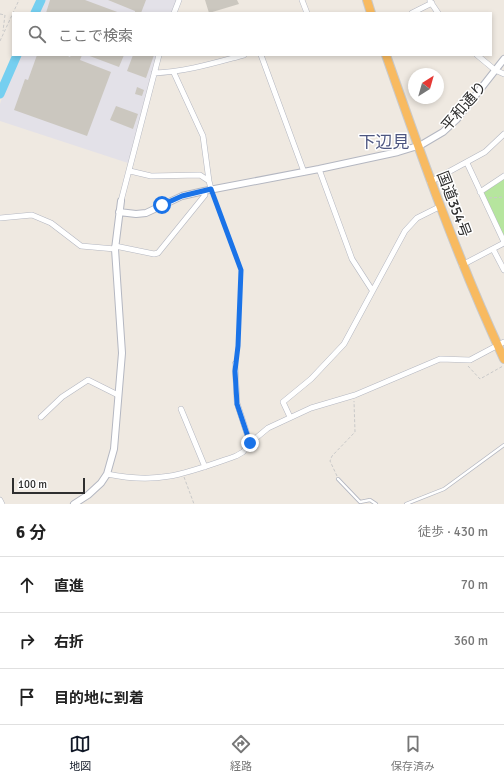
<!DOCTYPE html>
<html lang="ja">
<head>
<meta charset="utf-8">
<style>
  body { margin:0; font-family:Signika,"Noto Sans JP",sans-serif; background:#f2f2f2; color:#222 }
  .compass { position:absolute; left:408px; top:68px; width:36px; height:36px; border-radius:50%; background:#fff; box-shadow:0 2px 6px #0003; rotate:37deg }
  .scale { position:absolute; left:12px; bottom:10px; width:73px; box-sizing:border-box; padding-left:4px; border:2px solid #2e2e2e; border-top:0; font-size:11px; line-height:14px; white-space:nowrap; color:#2e2e2e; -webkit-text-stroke:3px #fff; paint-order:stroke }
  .stop { position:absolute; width:12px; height:12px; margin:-9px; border:3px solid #1a73e8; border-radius:50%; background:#fff }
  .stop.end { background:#1a73e8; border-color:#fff; box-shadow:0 1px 4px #0008 }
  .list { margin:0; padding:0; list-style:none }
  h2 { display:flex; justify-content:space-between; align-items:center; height:52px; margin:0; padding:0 16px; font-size:17px }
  h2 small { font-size:13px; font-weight:400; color:#767676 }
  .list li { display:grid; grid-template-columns:26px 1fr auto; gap:12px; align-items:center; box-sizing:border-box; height:56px; padding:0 16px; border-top:1px solid #e0e0e0 }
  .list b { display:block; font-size:15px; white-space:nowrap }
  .list em { font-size:13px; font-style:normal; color:#767676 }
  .icon { flex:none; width:22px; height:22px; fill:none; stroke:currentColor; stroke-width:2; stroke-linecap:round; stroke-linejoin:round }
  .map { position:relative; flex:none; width:504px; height:504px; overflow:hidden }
  .search { position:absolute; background:#fff; box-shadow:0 2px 6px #0003; left:12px; right:12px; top:12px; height:44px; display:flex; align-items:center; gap:10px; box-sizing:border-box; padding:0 14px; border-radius:0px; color:#767676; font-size:15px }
  .sheet { height:220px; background:#fff }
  nav { display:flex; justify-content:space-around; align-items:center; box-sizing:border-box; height:56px; border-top:1px solid #e0e0e0; background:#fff; font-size:11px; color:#767676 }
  nav a { display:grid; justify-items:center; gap:2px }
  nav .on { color:#111827 }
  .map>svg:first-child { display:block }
  .industrial { fill:#e3e1e8 }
  .green { fill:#b6e59e }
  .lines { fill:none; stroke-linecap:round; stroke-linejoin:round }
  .river { stroke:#75cff0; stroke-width:9 }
  .building { fill:#cbc7bf }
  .service-casing { stroke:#b4b7c1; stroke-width:4 }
  .minor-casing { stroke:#b4b7c1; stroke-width:6 }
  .tertiary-casing { stroke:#b4b7c1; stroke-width:8 }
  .trunk-casing { stroke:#c9c9c9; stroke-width:10 }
  .path { stroke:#c9c9c9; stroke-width:1; stroke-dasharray:3 2; stroke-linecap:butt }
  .service { stroke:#fff; stroke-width:2.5 }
  .minor { stroke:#fff; stroke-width:5 }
  .tertiary { stroke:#fff; stroke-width:6 }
  .trunk { stroke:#f8ba60; stroke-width:8 }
  .route { stroke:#1a73e8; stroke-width:5 }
  .labels { text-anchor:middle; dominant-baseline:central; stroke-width:3; stroke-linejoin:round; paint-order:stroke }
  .street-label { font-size:15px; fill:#2e2e2e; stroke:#fff }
  .quarter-label { font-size:17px; fill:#4d5680; stroke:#fff }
</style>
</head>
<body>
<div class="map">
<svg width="504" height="504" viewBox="0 0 504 504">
  <rect width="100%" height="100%" fill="#efe9e1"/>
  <!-- industrial -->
  <path class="industrial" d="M 43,0 L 177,0 L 172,13 L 37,13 Z
    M 18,55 L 156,55 L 128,163 L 0,121 L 0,104 L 10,74 Z"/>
  <!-- green -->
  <path class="green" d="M 504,176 L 504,242 L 480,192 Z"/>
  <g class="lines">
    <!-- river -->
    <path class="river" d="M 35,13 L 41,0
      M 0,94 L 17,55"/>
  </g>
  <!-- building -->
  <path class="building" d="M 50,0 L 85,0 L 120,13 L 46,13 Z
    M 108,0 L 146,0 L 141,13 L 135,13 L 135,11 Z
    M 205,0 L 237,0 L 239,4 L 209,13 Z
    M 37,55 L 66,55 L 70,57 L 71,55 L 82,55 L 80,60 L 111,72 L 87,136 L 14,110 L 25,79 L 28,80 Z
    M 87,55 L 124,55 L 119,67 Z
    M 133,55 L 154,55 L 146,78 L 127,71 Z
    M 137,87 L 144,90 L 142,96 L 135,94 Z
    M 116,106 L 138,114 L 133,129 L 110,120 Z"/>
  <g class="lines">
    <!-- service casing -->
    <g class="service-casing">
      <path id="service" d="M 338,479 L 360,502 L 370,500 L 376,504
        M 406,504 L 444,489 L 504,445"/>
    </g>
    <!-- minor casing -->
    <g class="minor-casing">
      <path id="minor" d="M 302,0 L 307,13
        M 430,1 L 438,13
        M 174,13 L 179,0
        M 412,13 L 432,3
        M 261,55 L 304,172
        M 477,55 L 495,70 L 504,74
        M 154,73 C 185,72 214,63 244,55
        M 174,73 L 203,136 L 209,181
        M 467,163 L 504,242
        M 319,169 L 352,259 L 372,290
        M 130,171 L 151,176 L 200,175 L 209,181 L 211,189
        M 430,182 L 485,152 L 504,134
        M 480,192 L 504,176
        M 121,201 L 159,55
        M 0,218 L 32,215 L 51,223 L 81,246 L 115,249
        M 115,246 L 154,254 L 158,253 L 205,195 L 204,191
        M 493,249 L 504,270
        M 462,265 L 504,243
        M 235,364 L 237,403 L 250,443
        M 181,409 L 205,467
        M 41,417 L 62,397 L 88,380 L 118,395
        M 290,417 L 283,402 L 311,379 L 344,344 L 405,231 L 417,218 L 439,207
        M 107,474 C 160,485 187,473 236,456 L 243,452 L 250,443 L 268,428 L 311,408 L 355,395 L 440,359 L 470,360 L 504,342
        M 0,500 L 2,504"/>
    </g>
    <!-- tertiary casing -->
    <g class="tertiary-casing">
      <path id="tertiary" d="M 119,212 L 136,214 L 146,213 L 182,196 L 204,191 L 319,169 L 398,152 L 421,145 L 443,132 L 457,119 L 504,59
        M 74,504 L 88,495 L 101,483 L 107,474 L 114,449 L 122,353 L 115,249 L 121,201"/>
    </g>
    <!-- trunk casing -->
    <g class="trunk-casing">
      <path id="trunk" d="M 367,0 L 371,13
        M 386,55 C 422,158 458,260 504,359"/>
    </g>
    <!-- path -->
    <path class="path" d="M 0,14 L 5,15 L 3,31
      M 0,41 L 19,0
      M 213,196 L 241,270 L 238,346 L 236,359
      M 489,198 L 504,197
      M 468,366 L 480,379 L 503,366
      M 337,476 L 330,461 L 332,456 L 355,432 L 354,401
      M 184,477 L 194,504"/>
    <!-- service -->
    <use href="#service" class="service"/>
    <!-- minor -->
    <use href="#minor" class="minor"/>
    <!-- tertiary -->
    <use href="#tertiary" class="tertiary"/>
    <!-- trunk -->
    <use href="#trunk" class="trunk"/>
  </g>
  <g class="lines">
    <!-- route -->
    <path class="route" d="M 162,205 L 182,196 L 211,189 L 241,270 L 238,346 L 235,371 L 237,404 L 250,443"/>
  </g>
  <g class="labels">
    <!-- street labels -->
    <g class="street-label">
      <text transform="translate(464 106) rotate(-49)">平和通り</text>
      <text transform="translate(454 204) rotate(69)">国道354号</text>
    </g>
    <!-- quarter labels -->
    <g class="quarter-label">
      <text x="384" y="142">下辺見</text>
    </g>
  </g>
</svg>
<svg class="compass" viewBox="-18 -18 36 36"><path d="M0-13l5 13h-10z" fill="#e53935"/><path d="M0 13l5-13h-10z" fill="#767676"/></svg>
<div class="scale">100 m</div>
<div class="stop" style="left:162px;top:205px"></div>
<div class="stop end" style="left:250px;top:443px"></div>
<div class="search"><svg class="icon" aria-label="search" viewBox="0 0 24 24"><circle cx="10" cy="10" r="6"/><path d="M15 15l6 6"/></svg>ここで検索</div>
</div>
<section class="sheet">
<h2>6 分<small>徒歩 · 430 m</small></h2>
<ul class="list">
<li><svg class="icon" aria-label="ahead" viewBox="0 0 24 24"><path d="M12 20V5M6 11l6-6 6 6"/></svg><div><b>直進</b></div><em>70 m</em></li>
<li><svg class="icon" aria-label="right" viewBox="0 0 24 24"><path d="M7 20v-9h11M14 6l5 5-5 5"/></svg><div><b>右折</b></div><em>360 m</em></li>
<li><svg class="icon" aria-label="arrive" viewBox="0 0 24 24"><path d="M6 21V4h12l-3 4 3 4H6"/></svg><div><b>目的地に到着</b></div></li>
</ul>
</section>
<nav>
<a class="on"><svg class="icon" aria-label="map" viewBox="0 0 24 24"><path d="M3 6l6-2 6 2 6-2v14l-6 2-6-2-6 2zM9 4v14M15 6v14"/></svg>地図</a>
<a><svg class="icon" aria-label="directions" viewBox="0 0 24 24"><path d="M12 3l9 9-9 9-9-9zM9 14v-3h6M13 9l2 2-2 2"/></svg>経路</a>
<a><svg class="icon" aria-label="saved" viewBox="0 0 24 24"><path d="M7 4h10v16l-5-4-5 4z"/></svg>保存済み</a>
</nav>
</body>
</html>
